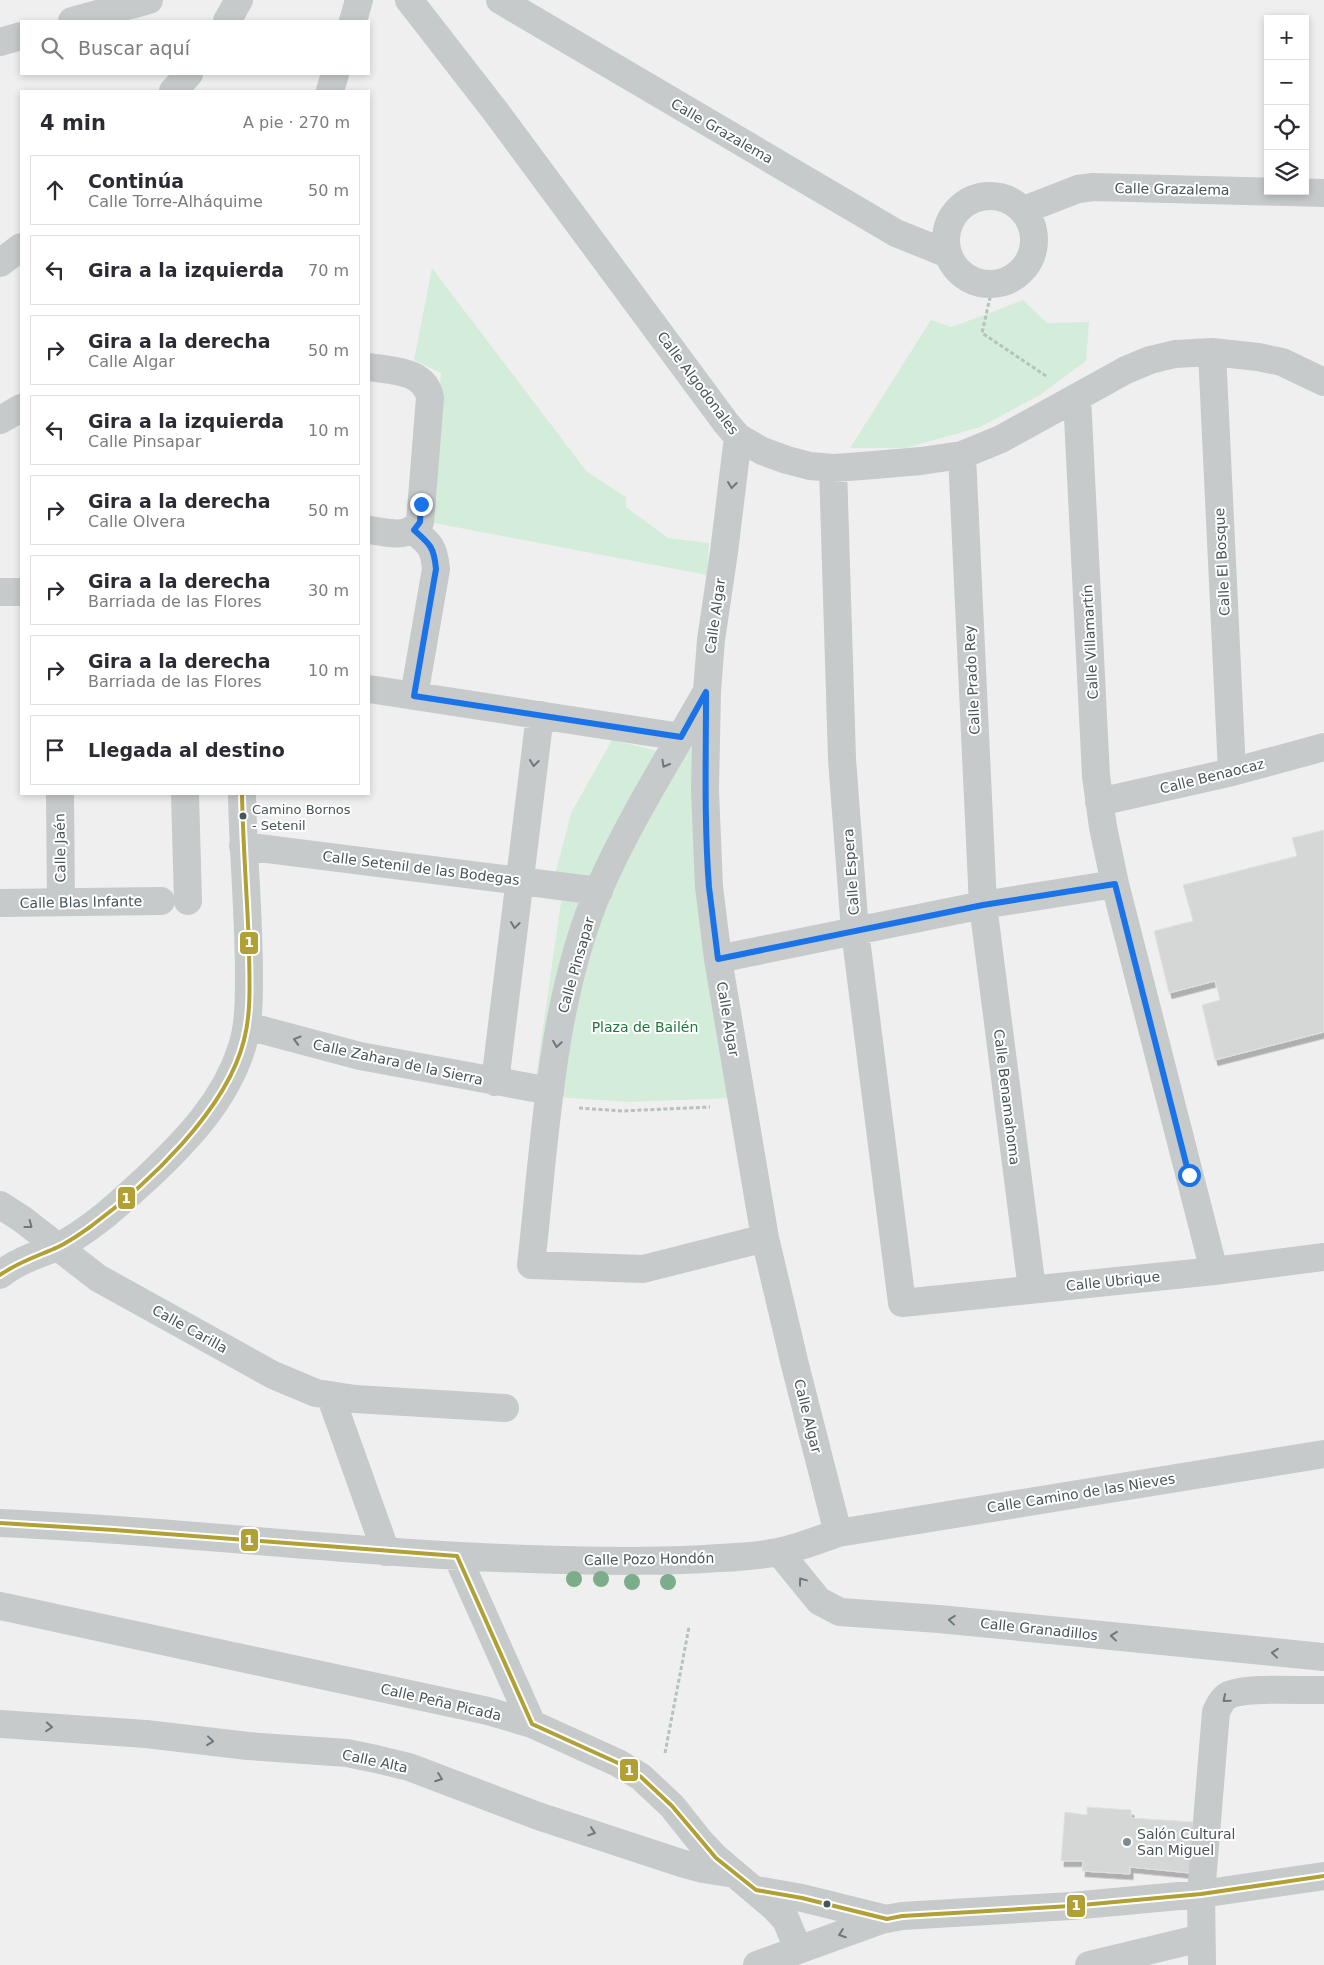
<!DOCTYPE html>
<html lang="es">
<head>
<meta charset="utf-8">
<style>
  body { margin:0; font-family:"DejaVu Sans",sans-serif; background:#f2f2f3; color:#2b2b33 }
  .controls { position:absolute; right:15px; top:15px; display:grid; overflow:hidden; border-radius:0px; box-shadow:0 2px 8px #0003 }
  .controls button { width:45px; height:45px; display:grid; place-items:center; padding:0; border:0; border-bottom:1px solid #e1e1e2; background:#fff; color:#2b2b33; font:25px sans-serif }
  .stop { position:absolute; width:15px; height:15px; margin:-11px; border:4px solid #1a73e8; border-radius:50%; background:#fff }
  .stop.end { background:#1a73e8; border-color:#fff; box-shadow:0 1px 5px #0008 }
  .list { margin:0; padding:0; list-style:none }
  h2 { display:flex; justify-content:space-between; align-items:center; height:65px; margin:0; padding:0 20px; font-size:21px }
  h2 small { font-size:16px; font-weight:400; color:#7c7c81 }
  .list li { display:grid; grid-template-columns:32px 1fr auto; gap:15px; align-items:center; box-sizing:border-box; height:70px; margin:0 10px 10px; padding:0 10px; border:1px solid #e1e1e2; border-radius:0px }
  .list b { display:block; font-size:19px; white-space:nowrap }
  .list p { margin:0; font-size:16px; white-space:nowrap; color:#7c7c81 }
  .list em { font-size:16px; font-style:normal; color:#7c7c81 }
  .icon { flex:none; width:28px; height:28px; fill:none; stroke:currentColor; stroke-width:2; stroke-linecap:round; stroke-linejoin:round }
  .map { position:relative; flex:none; width:1324px; height:1965px; overflow:hidden }
  .search { position:absolute; background:#fff; box-shadow:0 2px 8px #0003; left:20px; top:20px; width:350px; height:55px; display:flex; align-items:center; gap:12px; box-sizing:border-box; padding:0 18px; border-radius:0px; color:#7c7c81; font-size:19px }
  .panel { position:absolute; background:#fff; box-shadow:0 2px 8px #0003; left:20px; top:90px; width:350px; height:705px; border-radius:0px }
  .map>svg:first-child { display:block }
  .green { fill:#d4edda }
  .building { fill:#d5d7d7; stroke:#e0e1e2; filter:url(#shadow) }
  .lines { fill:none; stroke-linecap:round; stroke-linejoin:round }
  .path { stroke:#b6c2bc; stroke-width:3; stroke-dasharray:4 2.5; stroke-linecap:butt }
  .minor { stroke:#c6cacb; stroke-width:28 }
  .bus-1-casing { stroke:#fff; stroke-width:8 }
  .bus-1 { stroke:#b1a035; stroke-width:4 }
  .tree { fill:#7bad8b }
  .oneway { stroke:#6d777c }
  .route { stroke:#1a73e8; stroke-width:6 }
  .bus-dot { fill:#47545a; stroke:#fff; stroke-width:2 }
  .poi-dot { fill:#828a8e; stroke:#fff; stroke-width:2 }
  .labels { text-anchor:middle; dominant-baseline:central; stroke-width:4; stroke-linejoin:round; paint-order:stroke }
  .bus-label { font-size:13px; fill:#47545a; stroke:#fff; text-anchor:start }
  .street-label { font-size:14px; fill:#47545a; stroke:#fff }
  .park-label { font-size:14px; fill:#1c773a; stroke:#fff }
  .poi-label { font-size:14px; fill:#47545a; stroke:#fff; text-anchor:start }
  .line-badge { stroke:#fff; stroke-width:2 }
  .badge-label { font-size:14px; text-anchor:middle; font-weight:bold; fill:#fff }
</style>
</head>
<body>
<div class="map">
<svg width="1324" height="1965" viewBox="0 0 1324 1965">
  <defs>
    <filter id="shadow"><feDropShadow dx="3" dy="5.5" stdDeviation="0" flood-color="#0004"/></filter>
  </defs>
  <rect width="100%" height="100%" fill="#efefef"/>
  <!-- green -->
  <path class="green" d="M 432,268 L 587,472 L 626,497 L 626,507 L 668,538 L 709,543 L 707,575 L 429,522 L 441,373 L 414,360 Z
    M 1023,300 L 1047,323 L 1089,322 L 1086,361 L 1040,395 L 980,427 L 906,448 L 850,448 L 931,320 L 952,327 Z
    M 612,740 L 662,752 L 594,882 L 555,875 L 571,813 Z
    M 693,742 L 732,1098 L 628,1102 L 557,1097 L 570,1023 L 608,895 L 637,834 Z
    M 562,895 L 587,898 L 547,1078 L 536,1076 Z"/>
  <!-- building -->
  <path class="building" d="M 1324,830 L 1324,1032 L 1215,1060 L 1202,1005 L 1220,1000 L 1215,981 L 1169,993 L 1154,931 L 1193,921 L 1183,885 L 1297,856 L 1292,838 Z
    M 1087,1807 L 1131,1810 L 1131,1818 L 1193,1822 L 1190,1873 L 1130,1867 L 1130,1874 L 1082,1871 L 1083,1861 L 1061,1861 L 1065,1812 L 1087,1815 Z"/>
  <g class="lines">
    <!-- path -->
    <path class="path" d="M 993,284 L 982,333 L 1046,376
      M 579,1108 L 622,1111 L 710,1107
      M 665,1753 L 689,1627"/>
    <!-- minor -->
    <path class="minor" d="M 409,0 L 496,112 L 726,423 L 738,437 L 762,451 L 787,460 L 810,466 L 833,468 L 862,466 L 921,461 L 962,455 L 1001,439 L 1126,370 L 1150,360 L 1175,354 L 1212,352 L 1258,357 L 1282,362 L 1324,382
      M 500,0 L 896,233 L 948,254
      M 72,21 L 149,0
      M 227,21 L 239,0
      M 353,21 L 359,0
      M 0,42 L 21,36
      M 173,91 L 189,74
      M 330,91 L 335,74
      M946 240a44 44 0 1 1 88 0a44 44 0 1 1-88 0Z
      M 1024,210 L 1078,189 L 1093,187 L 1324,193
      M 0,263 L 21,247
      M 1212,352 L 1232,772
      M 369,367 C 393,371 425,370 430,398 L 420,522 C 407,540 388,532 369,530
      M 1077,397 L 1096,776 L 1103,827 L 1115,884 L 1214,1271
      M 0,420 L 21,408
      M 738,437 L 724,552 L 711,640 L 707,691 L 705,790 L 709,887 L 718,959 L 765,1238 L 795,1365 L 838,1533
      M 962,455 L 983,905 L 1032,1289
      M 833,468 L 842,759 L 855,931 L 902,1303 L 1214,1271 L 1324,1257
      M 414,531 C 430,544 434,547 436,569 L 414,696
      M 0,592 L 21,592
      M 369,689 L 681,737
      M 706,693 C 669,758 629,821 599,889 C 550,1003 545,1143 531,1265 L 643,1269 L 765,1238
      M 60,794 L 61,902
      M 185,794 L 188,901
      M 1099,802 L 1232,772 L 1324,747
      M 243,846 L 599,891
      M 0,903 L 161,901
      M 718,959 L 983,905 L 1115,884
      M 247,1026 L 360,1056 L 550,1091
      M 495,1082 L 540,715
      M 0,1205 L 22,1219 L 98,1278 L 273,1375 L 316,1393 L 330,1395 L 355,1399 L 505,1408
      M 0,1275 C 17,1261 37,1255 57,1247 C 72,1240 86,1230 99,1220 C 116,1207 131,1192 147,1178 C 187,1140 225,1101 242,1047 C 249,1025 249,999 249,976 C 249,915 243,854 242,794
      M 330,1395 L 386,1552
      M 0,1523 C 188,1531 374,1556 562,1560 C 615,1561 666,1562 719,1558 C 739,1557 758,1556 778,1552 C 798,1548 818,1540 838,1533 L 1324,1454
      M 779,1552 L 819,1601 L 840,1612 L 939,1619 L 1324,1657
      M 457,1556 L 532,1724
      M 0,1606 L 488,1711 L 532,1724 L 618,1763 L 641,1777 L 672,1806 L 699,1840 L 716,1858 L 775,1908 L 786,1920 L 798,1949
      M 0,1724 L 146,1734 L 248,1746 L 347,1753 L 376,1759 L 409,1767 L 538,1816 L 681,1863 L 703,1869 L 735,1874
      M 756,1890 L 802,1898 L 887,1919
      M 757,1965 L 881,1920 L 902,1916 L 1071,1906 L 1201,1894 L 1324,1876
      M 1089,1965 L 1201,1938
      M 1202,1965 L 1201,1894 L 1216,1712 C 1219,1706 1221,1700 1227,1696 C 1244,1686 1302,1691 1324,1690"/>
    <!-- bus-1 casing -->
    <g class="bus-1-casing">
      <path id="bus-1" d="M 0,1275 C 18,1262 38,1256 58,1247 C 69,1242 80,1234 90,1227 C 147,1185 227,1110 244,1040 C 252,1010 249,976 249,945 C 247,895 243,845 242,794
        M 0,1523 L 114,1530 L 457,1556 L 532,1724 L 618,1763 L 641,1777 L 672,1806 L 716,1858 L 756,1890 L 802,1898 L 887,1919 L 902,1916 L 1071,1906 L 1201,1894 L 1324,1876"/>
    </g>
    <!-- bus-1 -->
    <use href="#bus-1" class="bus-1"/>
  </g>
  <!-- trees -->
  <g class="tree">
    <circle cx="574" cy="1579" r="8"/>
    <circle cx="601" cy="1579" r="8"/>
    <circle cx="632" cy="1582" r="8"/>
    <circle cx="668" cy="1582" r="8"/>
  </g>
  <!-- one-way arrows -->
  <defs><path id="oneway-chevron" d="M-2-3.5L2.5 0L-2 3.5" fill="none" stroke-width="1.6" stroke-linecap="round" stroke-linejoin="round" transform="scale(1.25)"/></defs>
  <g class="oneway">
    <use href="#oneway-chevron" transform="translate(732 485) rotate(97)"/>
    <use href="#oneway-chevron" transform="translate(534 763) rotate(97)"/>
    <use href="#oneway-chevron" transform="translate(665 764) rotate(120)"/>
    <use href="#oneway-chevron" transform="translate(515 925) rotate(97)"/>
    <use href="#oneway-chevron" transform="translate(297 1040) rotate(-164)"/>
    <use href="#oneway-chevron" transform="translate(557 1044) rotate(99)"/>
    <use href="#oneway-chevron" transform="translate(29 1225) rotate(37)"/>
    <use href="#oneway-chevron" transform="translate(802 1581) rotate(-127)"/>
    <use href="#oneway-chevron" transform="translate(952 1620) rotate(-174)"/>
    <use href="#oneway-chevron" transform="translate(1114 1636) rotate(-174)"/>
    <use href="#oneway-chevron" transform="translate(1275 1653) rotate(-174)"/>
    <use href="#oneway-chevron" transform="translate(1226 1699) rotate(139)"/>
    <use href="#oneway-chevron" transform="translate(49 1727) rotate(5)"/>
    <use href="#oneway-chevron" transform="translate(210 1741) rotate(6)"/>
    <use href="#oneway-chevron" transform="translate(439 1778) rotate(20)"/>
    <use href="#oneway-chevron" transform="translate(592 1832) rotate(18)"/>
    <use href="#oneway-chevron" transform="translate(842 1934) rotate(160)"/>
  </g>
  <g class="lines">
    <!-- route -->
    <path class="route" d="M 421,504 L 420,522 L 414,530 C 430,544 434,547 436,569 L 414,696 L 681,737 L 706,692 C 706,757 704,822 709,887 C 712,911 715,935 718,959 L 983,905 L 1115,884 L 1189,1175"/>
  </g>
  <!-- markers -->
  <g class="bus-dot">
    <circle cx="243" cy="816" r="4.5"/>
    <circle cx="827" cy="1904" r="4.5"/>
  </g>
  <circle class="poi-dot" cx="1127" cy="1842" r="5"/>
  <g class="labels">
    <!-- bus labels -->
    <g class="bus-label">
      <text x="252" y="809">Camino Bornos<tspan x="252" dy="16">- Setenil</tspan></text>
    </g>
    <!-- street labels -->
    <g class="street-label">
      <text transform="translate(722 131) rotate(30)">Calle Grazalema</text>
      <text transform="translate(1172 189) rotate(1)">Calle Grazalema</text>
      <text transform="translate(698 383) rotate(53)">Calle Algodonales</text>
      <text transform="translate(1222 562) rotate(-93)">Calle El Bosque</text>
      <text transform="translate(715 616) rotate(-82)">Calle Algar</text>
      <text transform="translate(1090 642) rotate(-93)">Calle Villamartín</text>
      <text transform="translate(972 680) rotate(-93)">Calle Prado Rey</text>
      <text transform="translate(1212 776) rotate(-14)">Calle Benaocaz</text>
      <text transform="translate(60 848) rotate(-91)">Calle Jaén</text>
      <text transform="translate(421 868) rotate(7)">Calle Setenil de las Bodegas</text>
      <text transform="translate(851 872) rotate(-94)">Calle Espera</text>
      <text transform="translate(81 902) rotate(-1)">Calle Blas Infante</text>
      <text transform="translate(576 965) rotate(-74)">Calle Pinsapar</text>
      <text transform="translate(728 1019) rotate(80)">Calle Algar</text>
      <text transform="translate(398 1062) rotate(12)">Calle Zahara de la Sierra</text>
      <text transform="translate(1007 1097) rotate(83)">Calle Benamahoma</text>
      <text transform="translate(1113 1281) rotate(-6)">Calle Ubrique</text>
      <text transform="translate(190 1329) rotate(29)">Calle Carilla</text>
      <text transform="translate(808 1416) rotate(76)">Calle Algar</text>
      <text transform="translate(1081 1493) rotate(-9)">Calle Camino de las Nieves</text>
      <text transform="translate(649 1559) rotate(-1)">Calle Pozo Hondón</text>
      <text transform="translate(1039 1629) rotate(6)">Calle Granadillos</text>
      <text transform="translate(441 1702) rotate(13)">Calle Peña Picada</text>
      <text transform="translate(375 1761) rotate(12)">Calle Alta</text>
    </g>
    <!-- park labels -->
    <g class="park-label">
      <text x="645" y="1027">Plaza de Bailén</text>
    </g>
    <!-- poi labels -->
    <g class="poi-label">
      <text x="1137" y="1834">Salón Cultural<tspan x="1137" dy="16">San Miguel</tspan></text>
    </g>
  </g>
  <g class="line-badge">
    <rect x="239" y="931" width="20" height="24" rx="5" fill="#b1a035"/>
    <rect x="117" y="1186" width="19" height="24" rx="5" fill="#b1a035"/>
    <rect x="240" y="1528" width="19" height="24" rx="5" fill="#b1a035"/>
    <rect x="619" y="1758" width="20" height="24" rx="5" fill="#b1a035"/>
    <rect x="1066" y="1894" width="20" height="24" rx="5" fill="#b1a035"/>
  </g>
  <g class="badge-label">
    <text x="249" y="947">1</text>
    <text x="126" y="1203">1</text>
    <text x="249" y="1545">1</text>
    <text x="629" y="1775">1</text>
    <text x="1076" y="1910">1</text>
  </g>
</svg>
<div class="controls">
<button>+</button>
<button>−</button>
<button><svg class="icon" aria-label="locate" viewBox="0 0 24 24"><circle cx="12" cy="12" r="6"/><path d="M12 2v4M12 18v4M2 12h4M18 12h4"/></svg></button>
<button><svg class="icon" aria-label="layers" viewBox="0 0 24 24"><path d="M12 4l9 5-9 5-9-5zM3 14l9 5 9-5"/></svg></button>
</div>
<div class="stop" style="left:1189px;top:1175px"></div>
<div class="stop end" style="left:421px;top:504px"></div>
<div class="search"><svg class="icon" aria-label="search" viewBox="0 0 24 24"><circle cx="10" cy="10" r="6"/><path d="M15 15l6 6"/></svg>Buscar aquí</div>
<section class="panel">
<h2>4 min<small>A pie · 270 m</small></h2>
<ul class="list">
<li><svg class="icon" aria-label="ahead" viewBox="0 0 24 24"><path d="M12 20V5M6 11l6-6 6 6"/></svg><div><b>Continúa</b><p>Calle Torre-Alháquime</p></div><em>50 m</em></li>
<li><svg class="icon" aria-label="left" viewBox="0 0 24 24"><path d="M17 20v-9H6M10 6l-5 5 5 5"/></svg><div><b>Gira a la izquierda</b></div><em>70 m</em></li>
<li><svg class="icon" aria-label="right" viewBox="0 0 24 24"><path d="M7 20v-9h11M14 6l5 5-5 5"/></svg><div><b>Gira a la derecha</b><p>Calle Algar</p></div><em>50 m</em></li>
<li><svg class="icon" aria-label="left" viewBox="0 0 24 24"><path d="M17 20v-9H6M10 6l-5 5 5 5"/></svg><div><b>Gira a la izquierda</b><p>Calle Pinsapar</p></div><em>10 m</em></li>
<li><svg class="icon" aria-label="right" viewBox="0 0 24 24"><path d="M7 20v-9h11M14 6l5 5-5 5"/></svg><div><b>Gira a la derecha</b><p>Calle Olvera</p></div><em>50 m</em></li>
<li><svg class="icon" aria-label="right" viewBox="0 0 24 24"><path d="M7 20v-9h11M14 6l5 5-5 5"/></svg><div><b>Gira a la derecha</b><p>Barriada de las Flores</p></div><em>30 m</em></li>
<li><svg class="icon" aria-label="right" viewBox="0 0 24 24"><path d="M7 20v-9h11M14 6l5 5-5 5"/></svg><div><b>Gira a la derecha</b><p>Barriada de las Flores</p></div><em>10 m</em></li>
<li><svg class="icon" aria-label="arrive" viewBox="0 0 24 24"><path d="M6 21V4h12l-3 4 3 4H6"/></svg><div><b>Llegada al destino</b></div></li>
</ul>
</section>
</div>
</body>
</html>
